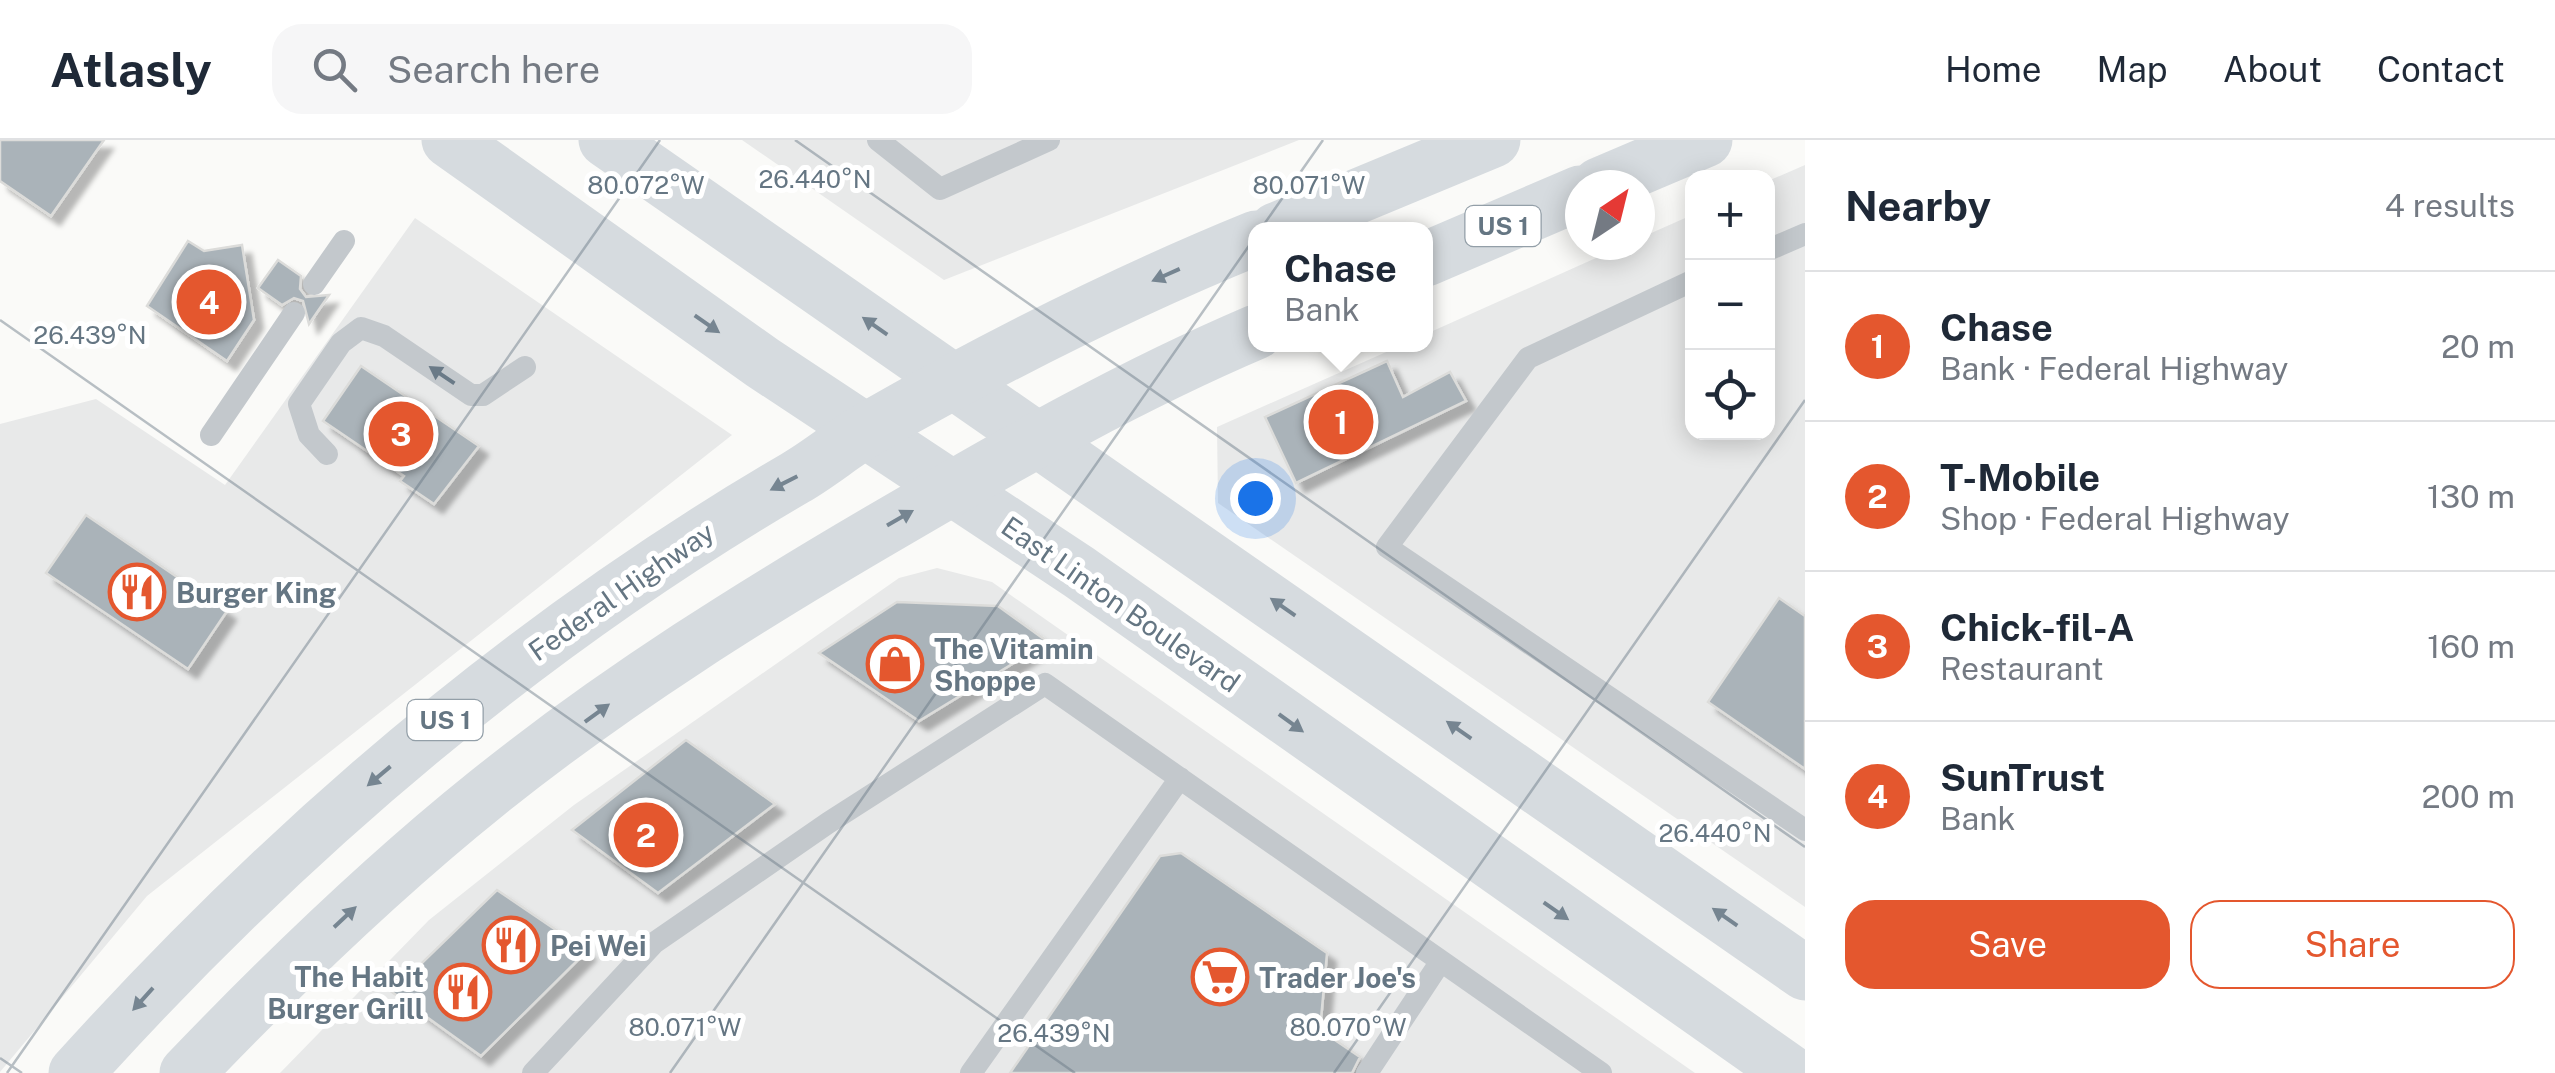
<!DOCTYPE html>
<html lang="en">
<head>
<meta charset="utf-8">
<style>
  body { margin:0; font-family:"Public Sans",sans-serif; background:#f6f6f7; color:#1f2937 }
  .controls { position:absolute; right:30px; top:30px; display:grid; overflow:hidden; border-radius:20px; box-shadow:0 5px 25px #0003 }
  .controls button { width:90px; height:90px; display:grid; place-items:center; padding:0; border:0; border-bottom:2px solid #e0e1e3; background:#fff; color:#1f2937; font:50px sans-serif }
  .compass { position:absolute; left:1565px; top:30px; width:90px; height:90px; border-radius:50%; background:#fff; box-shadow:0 5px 25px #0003; rotate:35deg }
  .you { position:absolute; left:1255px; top:358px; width:35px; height:35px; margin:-25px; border:8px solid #fff; border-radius:50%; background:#1a73e8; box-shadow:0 0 0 15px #1a73e833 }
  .badge { display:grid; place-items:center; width:65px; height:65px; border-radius:50%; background:#e4572e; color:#fff; font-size:32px; font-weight:700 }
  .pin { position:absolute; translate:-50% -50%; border:5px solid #fff; box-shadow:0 2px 10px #0006 }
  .popup { position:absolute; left:1248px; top:82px; width:185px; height:130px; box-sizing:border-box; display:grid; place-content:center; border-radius:20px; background:#fff; filter:drop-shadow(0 2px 8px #0005); font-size:32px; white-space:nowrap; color:#747a83 }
  .popup b { font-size:38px; color:#1f2937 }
  .popup::after { content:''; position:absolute; left:50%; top:100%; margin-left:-20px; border:20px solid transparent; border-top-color:#fff }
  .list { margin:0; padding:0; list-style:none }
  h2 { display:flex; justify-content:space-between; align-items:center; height:130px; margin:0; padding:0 40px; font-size:42px }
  h2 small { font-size:32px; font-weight:400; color:#747a83 }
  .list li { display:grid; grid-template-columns:65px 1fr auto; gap:30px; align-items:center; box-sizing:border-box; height:150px; padding:0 40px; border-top:2px solid #e0e1e3 }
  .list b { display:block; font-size:38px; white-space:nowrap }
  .list p { margin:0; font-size:32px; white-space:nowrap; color:#747a83 }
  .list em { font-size:32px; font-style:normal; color:#747a83 }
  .actions { display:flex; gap:20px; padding:30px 40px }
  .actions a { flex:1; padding:22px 0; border:2px solid #e4572e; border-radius:30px; text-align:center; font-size:35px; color:#e4572e }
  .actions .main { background:#e4572e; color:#fff }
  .icon { flex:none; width:55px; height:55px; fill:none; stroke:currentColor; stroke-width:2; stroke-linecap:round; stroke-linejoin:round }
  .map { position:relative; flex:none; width:1805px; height:933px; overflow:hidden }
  header { display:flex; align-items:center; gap:60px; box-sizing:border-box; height:140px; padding:0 50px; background:#fff; border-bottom:2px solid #e0e1e3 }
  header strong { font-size:48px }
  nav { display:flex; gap:55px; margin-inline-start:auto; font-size:35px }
  .search { width:700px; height:90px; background:#f6f6f7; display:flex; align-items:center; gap:25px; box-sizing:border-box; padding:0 35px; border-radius:30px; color:#747a83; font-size:38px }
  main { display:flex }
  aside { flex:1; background:#fff }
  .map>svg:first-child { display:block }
  .built { fill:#e8e9e9 }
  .building { fill:#aab3b9; stroke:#dcdcda; stroke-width:2.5; filter:url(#shadow) }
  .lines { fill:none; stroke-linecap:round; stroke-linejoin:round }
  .service { stroke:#c3c8cc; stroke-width:22 }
  .secondary { stroke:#d6dbdf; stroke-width:55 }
  .primary { stroke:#d6dbdf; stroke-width:55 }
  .oneway { fill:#768591 }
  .oneway2 { fill:#6a7a87 }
  .ticks { fill:none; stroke:#657683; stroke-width:2.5; stroke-opacity:0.45 }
  .labels { text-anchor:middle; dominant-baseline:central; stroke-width:10; stroke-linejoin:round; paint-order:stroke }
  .shield { fill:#fff; stroke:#939fa8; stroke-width:2.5 }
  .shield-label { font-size:25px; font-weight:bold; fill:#657683 }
  .street-label { font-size:28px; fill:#657683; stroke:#fff }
  .poi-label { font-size:28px; font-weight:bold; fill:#657683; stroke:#fff; text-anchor:start }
  .ticks-label { font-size:25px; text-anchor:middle; fill:#657683; stroke:#fff; stroke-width:10; stroke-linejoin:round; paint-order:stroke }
</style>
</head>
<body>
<header>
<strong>Atlasly</strong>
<div class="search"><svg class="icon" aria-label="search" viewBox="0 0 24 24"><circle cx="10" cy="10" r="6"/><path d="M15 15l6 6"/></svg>Search here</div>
<nav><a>Home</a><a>Map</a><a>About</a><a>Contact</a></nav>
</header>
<main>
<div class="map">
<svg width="1805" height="933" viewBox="0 0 1805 933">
  <defs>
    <filter id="shadow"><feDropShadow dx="9" dy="9" stdDeviation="2.5" flood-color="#0004"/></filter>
  </defs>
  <rect width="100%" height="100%" fill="#fafaf8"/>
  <!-- built -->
  <path class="built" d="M 742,0 L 1299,0 L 944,140 Z
    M 1805,25 L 1805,767 L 1218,363 L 1217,287 L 1402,205 L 1426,204 L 1426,194 L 1625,105 L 1640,105 L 1640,98 L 1692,75 L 1692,292 L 1768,292 L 1768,41 Z
    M 415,78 L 732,295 L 147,756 L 0,932 L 0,284 L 96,259 L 225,345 Z
    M 937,428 L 992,442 L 1695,933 L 280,933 L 429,780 L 574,665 L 899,438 Z"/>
  <!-- building -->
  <path class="building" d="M 0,0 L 104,0 L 51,76 L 0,41 Z
    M 188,101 L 204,111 L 242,105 L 254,180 L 227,221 L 147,166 Z
    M 278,120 L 301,136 L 300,149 L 306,157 L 329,155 L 309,184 L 303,161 L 294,158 L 282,165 L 258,148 Z
    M 1387,221 L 1403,257 L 1450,232 L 1466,261 L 1296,343 L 1265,277 Z
    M 361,226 L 479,306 L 434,364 L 400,341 L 404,336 L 323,281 Z
    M 86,375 L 227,471 L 188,529 L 46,433 Z
    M 1779,458 L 1805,476 L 1805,629 L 1708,562 Z
    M 897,462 L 998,466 L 1048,502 L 919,581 L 819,513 Z
    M 686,600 L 775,664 L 658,753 L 572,690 Z
    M 1181,713 L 1327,813 L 1320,890 L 1360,917 L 1352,933 L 1010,933 L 1160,716 Z
    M 497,750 L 587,811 L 481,916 L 392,852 Z"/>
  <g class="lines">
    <!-- service -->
    <path class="service" d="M 878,0 L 940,49 L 1049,0
      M 1768,110 L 1805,94
      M 1692,141 L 1528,218 L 1387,407 L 1805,690
      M 314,144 L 344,101
      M 211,295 L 294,173
      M 327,314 L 309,295 L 299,264 L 341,203 L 361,188 L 384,196 L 471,255 L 483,255 L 525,227
      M 533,933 L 654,803 L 828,683 L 1045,544 L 1601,933
      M 971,933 L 1180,638
      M 1367,933 L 1441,821"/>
    <!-- secondary -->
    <path class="secondary" d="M 449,0 L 763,223 L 1079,432 L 1791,933
      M 606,0 L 1805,833"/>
    <!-- primary -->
    <path class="primary" d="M 1599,45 L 1705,0
      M 1276,90 L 1493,0
      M 1426,119 L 1580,53
      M 76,933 C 285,701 524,496 795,338 C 821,323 844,303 870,288 C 995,217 1123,152 1256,98
      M 187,933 C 281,835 380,739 486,654 C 615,550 758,461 901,378 C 1017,310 1132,245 1256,192"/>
  </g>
  <!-- one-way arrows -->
  <defs><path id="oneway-solid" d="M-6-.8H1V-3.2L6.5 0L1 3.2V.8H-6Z" transform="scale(2.5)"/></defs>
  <g class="oneway">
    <use href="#oneway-solid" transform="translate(1166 135) rotate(156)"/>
    <use href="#oneway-solid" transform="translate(707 184) rotate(35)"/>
    <use href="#oneway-solid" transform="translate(875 186) rotate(-145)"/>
    <use href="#oneway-solid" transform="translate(784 343) rotate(153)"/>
    <use href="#oneway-solid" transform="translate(900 378) rotate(-30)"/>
    <use href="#oneway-solid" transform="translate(1283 467) rotate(-145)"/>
    <use href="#oneway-solid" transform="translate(597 573) rotate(-36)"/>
    <use href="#oneway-solid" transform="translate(1291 583) rotate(36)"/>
    <use href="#oneway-solid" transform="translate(1459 590) rotate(-145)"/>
    <use href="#oneway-solid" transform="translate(379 636) rotate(140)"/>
    <use href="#oneway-solid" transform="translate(1556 771) rotate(35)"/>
    <use href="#oneway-solid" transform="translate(345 777) rotate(-43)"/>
    <use href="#oneway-solid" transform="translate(1725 777) rotate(-145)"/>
    <use href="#oneway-solid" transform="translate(143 859) rotate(132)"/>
  </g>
  <use class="oneway2" href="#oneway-solid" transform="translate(442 235) rotate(-146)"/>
  <!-- ticks -->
  <path class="ticks" d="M 795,0 L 1805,707M 0,180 L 1075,933M 0,918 L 22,933M 7,933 L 660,0M 670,933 L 1323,0M 1334,933 L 1805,260"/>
  <!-- icons -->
  <defs>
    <g id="restaurant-ring" transform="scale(2.875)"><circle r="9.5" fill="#fff" stroke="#e4572e" stroke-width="1.5"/><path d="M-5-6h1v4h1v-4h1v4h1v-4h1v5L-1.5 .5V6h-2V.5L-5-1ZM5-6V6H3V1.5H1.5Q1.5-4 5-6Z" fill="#e4572e"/></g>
    <g id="shop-ring" transform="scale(2.875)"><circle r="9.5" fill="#fff" stroke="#e4572e" stroke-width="1.5"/><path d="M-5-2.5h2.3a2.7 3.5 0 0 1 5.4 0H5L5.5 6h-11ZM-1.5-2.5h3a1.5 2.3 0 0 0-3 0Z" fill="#e4572e"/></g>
    <g id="supermarket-ring" transform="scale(2.875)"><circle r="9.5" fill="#fff" stroke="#e4572e" stroke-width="1.5"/><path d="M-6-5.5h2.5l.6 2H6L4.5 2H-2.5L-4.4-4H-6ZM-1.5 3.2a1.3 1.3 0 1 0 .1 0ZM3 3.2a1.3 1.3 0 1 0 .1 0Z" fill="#e4572e"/></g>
  </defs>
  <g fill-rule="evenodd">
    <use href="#restaurant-ring" x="137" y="452"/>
    <use href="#shop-ring" x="895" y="524"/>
    <use href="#restaurant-ring" x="511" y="805"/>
    <use href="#supermarket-ring" x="1220" y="837"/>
    <use href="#restaurant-ring" x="463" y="852"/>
  </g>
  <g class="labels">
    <!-- shield labels -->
    <g class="shield">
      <rect x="1465.5" y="66" width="75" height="40" rx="8"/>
      <rect x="407.5" y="560" width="75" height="40" rx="8"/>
    </g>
    <g class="shield-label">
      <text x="1503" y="86">US 1</text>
      <text x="445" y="580">US 1</text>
    </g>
    <!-- street labels -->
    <g class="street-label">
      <text transform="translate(621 451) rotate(-35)">Federal Highway</text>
      <text transform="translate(1121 464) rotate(35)">East Linton Boulevard</text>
    </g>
    <!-- poi labels -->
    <g class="poi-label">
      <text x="176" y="452">Burger King</text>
      <text x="934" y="508">The Vitamin<tspan x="934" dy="32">Shoppe</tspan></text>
      <text x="550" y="805">Pei Wei</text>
      <text x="424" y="836" text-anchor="end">The Habit<tspan x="424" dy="32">Burger Grill</tspan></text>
      <text x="1259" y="837">Trader Joe's</text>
    </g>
  </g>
  <g class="ticks-label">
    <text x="815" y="48">26.440°N</text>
    <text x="646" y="54">80.072°W</text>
    <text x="1309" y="54">80.071°W</text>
    <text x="90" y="204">26.439°N</text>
    <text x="1715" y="702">26.440°N</text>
    <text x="685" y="896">80.071°W</text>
    <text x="1348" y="896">80.070°W</text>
    <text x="1054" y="902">26.439°N</text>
  </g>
</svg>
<div class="controls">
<button>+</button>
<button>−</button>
<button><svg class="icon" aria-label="locate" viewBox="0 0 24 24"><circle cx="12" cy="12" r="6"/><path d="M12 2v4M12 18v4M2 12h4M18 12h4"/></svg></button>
</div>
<svg class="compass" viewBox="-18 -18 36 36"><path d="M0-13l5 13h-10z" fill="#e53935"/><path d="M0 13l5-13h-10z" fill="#747a83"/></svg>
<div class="you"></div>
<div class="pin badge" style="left:1341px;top:282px">1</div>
<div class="popup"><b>Chase</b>Bank</div>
<div class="pin badge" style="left:646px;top:695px">2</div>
<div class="pin badge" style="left:401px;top:294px">3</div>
<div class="pin badge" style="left:209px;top:162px">4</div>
</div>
<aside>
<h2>Nearby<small>4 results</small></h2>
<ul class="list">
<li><span class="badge">1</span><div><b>Chase</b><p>Bank · Federal Highway</p></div><em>20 m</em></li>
<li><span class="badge">2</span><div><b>T-Mobile</b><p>Shop · Federal Highway</p></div><em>130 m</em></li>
<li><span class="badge">3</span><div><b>Chick-fil-A</b><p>Restaurant</p></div><em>160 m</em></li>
<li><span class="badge">4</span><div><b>SunTrust</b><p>Bank</p></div><em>200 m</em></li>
</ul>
<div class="actions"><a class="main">Save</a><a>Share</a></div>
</aside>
</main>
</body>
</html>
